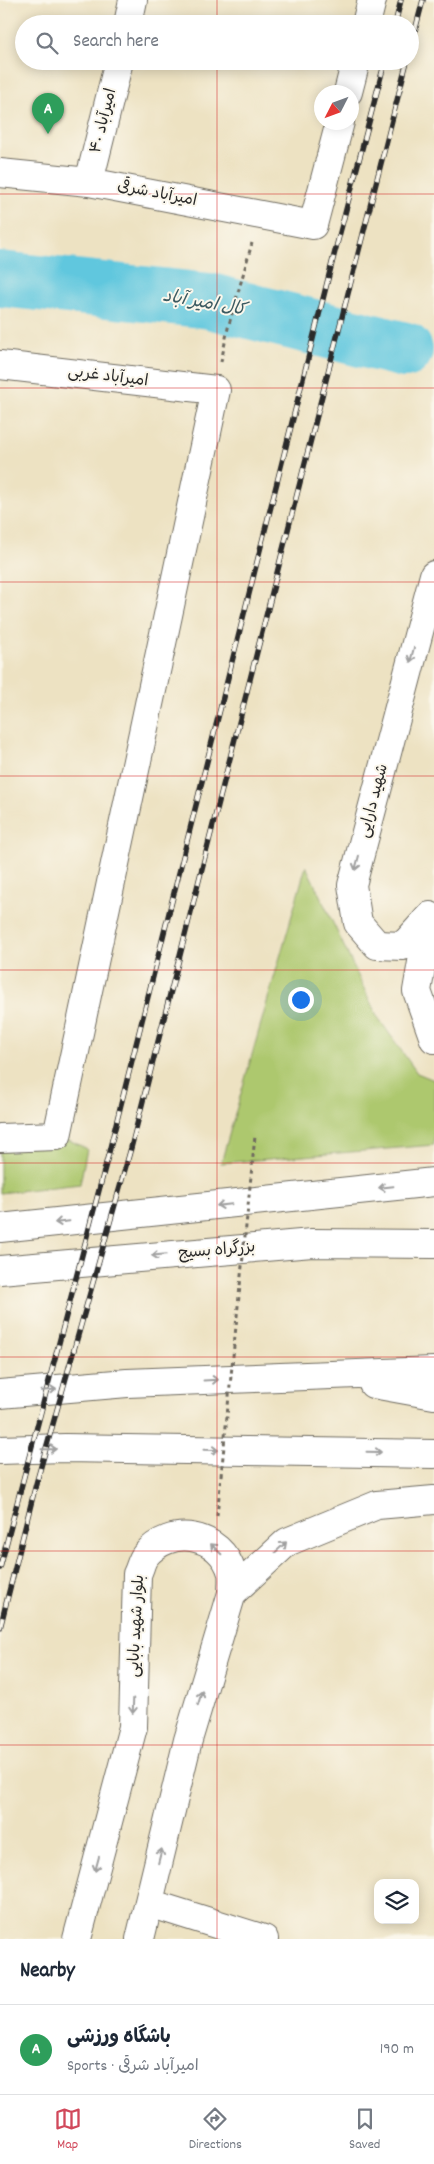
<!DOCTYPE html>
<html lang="en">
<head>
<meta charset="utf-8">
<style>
  body { margin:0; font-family:Dekko,"Playpen Sans Arabic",sans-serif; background:#f2f2f3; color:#1f2937 }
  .controls { position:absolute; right:15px; bottom:15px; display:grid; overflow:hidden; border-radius:10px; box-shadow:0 2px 12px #0003 }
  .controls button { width:45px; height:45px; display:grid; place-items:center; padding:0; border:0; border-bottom:1px solid #e0e1e3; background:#fff; color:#1f2937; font:25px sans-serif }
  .compass { position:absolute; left:314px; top:85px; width:45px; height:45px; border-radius:50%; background:#fff; box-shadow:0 2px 12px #0003; rotate:228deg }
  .you { position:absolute; left:300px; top:999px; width:18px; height:18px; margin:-12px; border:4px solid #fff; border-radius:50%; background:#1a73e8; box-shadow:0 0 0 8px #1a73e833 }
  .badge { display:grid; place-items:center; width:32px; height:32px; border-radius:50%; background:#d1495b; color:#fff; font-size:16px; font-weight:700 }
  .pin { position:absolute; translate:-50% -41px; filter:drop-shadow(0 1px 2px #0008) }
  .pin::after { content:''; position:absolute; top:26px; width:18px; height:15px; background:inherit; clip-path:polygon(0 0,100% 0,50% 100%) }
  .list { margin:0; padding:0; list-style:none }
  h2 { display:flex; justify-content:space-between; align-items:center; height:65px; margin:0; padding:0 20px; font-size:21px }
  h2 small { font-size:16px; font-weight:400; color:#747a83 }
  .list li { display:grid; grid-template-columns:32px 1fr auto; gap:15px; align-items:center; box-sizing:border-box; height:90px; padding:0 20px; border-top:1px solid #e0e1e3 }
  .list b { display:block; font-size:19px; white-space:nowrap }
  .list p { margin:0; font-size:16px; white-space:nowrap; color:#747a83 }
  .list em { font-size:16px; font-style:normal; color:#747a83 }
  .icon { flex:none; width:28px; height:28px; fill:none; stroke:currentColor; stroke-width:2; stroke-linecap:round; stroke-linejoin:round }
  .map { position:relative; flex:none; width:434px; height:1939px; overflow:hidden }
  .search { position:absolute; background:#fff; box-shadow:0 2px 12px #0003; left:15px; right:15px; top:15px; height:55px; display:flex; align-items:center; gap:12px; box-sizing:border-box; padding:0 18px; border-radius:28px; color:#747a83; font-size:19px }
  .sheet { height:155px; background:#fff }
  nav { display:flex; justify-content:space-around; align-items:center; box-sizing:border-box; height:70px; border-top:1px solid #e0e1e3; background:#fff; font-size:14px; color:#747a83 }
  nav a { display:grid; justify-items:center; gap:2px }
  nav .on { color:#d1495b }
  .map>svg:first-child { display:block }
  .green { fill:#adc86e; stroke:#6c7a4c }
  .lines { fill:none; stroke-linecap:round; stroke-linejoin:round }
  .river { stroke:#61c7de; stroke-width:56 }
  .minor-casing { stroke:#6f6b60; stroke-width:30 }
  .major-casing { stroke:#6f6b60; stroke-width:30 }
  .highway-casing { stroke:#6f6b60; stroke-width:30 }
  .path { stroke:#6f6b60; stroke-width:3; stroke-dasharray:4 4; stroke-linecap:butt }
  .minor { stroke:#fff; stroke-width:28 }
  .major { stroke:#fff; stroke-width:28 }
  .highway { stroke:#fff; stroke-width:28 }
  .rail-casing { stroke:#2b2b2b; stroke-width:5.5 }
  .rail { stroke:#fbf7ec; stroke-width:4; stroke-dasharray:11; stroke-linecap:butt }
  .path-bridge { stroke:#6f6b60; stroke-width:3; stroke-dasharray:4 4; stroke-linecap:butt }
  .oneway { stroke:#a0a0a0 }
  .grid { fill:none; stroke:#d62828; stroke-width:1; stroke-opacity:0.55 }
  .labels { text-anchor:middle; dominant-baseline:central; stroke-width:4; stroke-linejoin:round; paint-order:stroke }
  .street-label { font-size:16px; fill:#2b2b2b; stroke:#fbf7ec }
  .water-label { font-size:18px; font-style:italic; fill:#3b5a61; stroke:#fbf7ec }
</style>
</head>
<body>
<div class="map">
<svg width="434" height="1939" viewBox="0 0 434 1939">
  <rect width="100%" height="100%" fill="#fbf7ec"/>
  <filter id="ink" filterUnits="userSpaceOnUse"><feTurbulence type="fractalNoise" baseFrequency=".02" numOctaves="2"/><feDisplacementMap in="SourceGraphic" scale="10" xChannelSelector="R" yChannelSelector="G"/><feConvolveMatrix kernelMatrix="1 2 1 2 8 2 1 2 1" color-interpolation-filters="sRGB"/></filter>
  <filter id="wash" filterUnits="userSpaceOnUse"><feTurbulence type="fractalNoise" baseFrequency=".0096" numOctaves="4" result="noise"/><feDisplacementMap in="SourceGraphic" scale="20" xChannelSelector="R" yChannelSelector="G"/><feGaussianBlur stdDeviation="1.12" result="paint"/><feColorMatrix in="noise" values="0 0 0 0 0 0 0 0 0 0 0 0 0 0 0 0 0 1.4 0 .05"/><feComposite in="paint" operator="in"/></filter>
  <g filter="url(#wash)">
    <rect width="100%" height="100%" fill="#ede2c2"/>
    <!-- green -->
    <path class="green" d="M 306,866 L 377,1016 L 417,1073 L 434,1080 L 434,1145 L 221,1163 Z
      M 65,1138 L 87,1149 L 80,1184 L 0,1193 L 0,1147 Z"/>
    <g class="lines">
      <!-- river -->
      <path class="river" d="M 0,279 L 210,301 L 405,350"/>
    </g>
  </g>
  <g filter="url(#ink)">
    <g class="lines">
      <!-- minor casing -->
      <g class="minor-casing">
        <path id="minor" d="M 128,24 L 133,0
          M 366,24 L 372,0
          M 348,92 L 356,61
          M 0,173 L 89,182 L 313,225 L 340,122
          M 89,182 L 119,61
          M 0,365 L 216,390 L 57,1136 L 0,1138
          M 430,916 L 403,946 L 377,945 L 358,923 L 352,885 L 434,575
          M 430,916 L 417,991 L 434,1039
          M 232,1593 L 287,1542 L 377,1505 L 434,1500
          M 149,1903 L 264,1939
          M 77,1939 L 133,1727 L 137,1574 C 140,1569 141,1561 145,1556 C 170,1524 221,1533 232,1573 C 233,1579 232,1586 232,1593 L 188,1740 L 140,1939"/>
      </g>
      <!-- major casing -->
      <g class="major-casing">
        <path id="major" d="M 0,1228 L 434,1182
          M 0,1450 L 65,1448 L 434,1454"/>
      </g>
      <!-- highway casing -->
      <g class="highway-casing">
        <path id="highway" d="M 0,1270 L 312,1243 L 434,1244
          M 373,1384 L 434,1395
          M 0,1394 L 127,1383 L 434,1371"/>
      </g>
      <!-- path -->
      <path class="path" d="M 221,362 L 228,328 L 252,243"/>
      <!-- minor -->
      <use href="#minor" class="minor"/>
      <!-- major -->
      <use href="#major" class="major"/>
      <!-- highway -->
      <use href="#highway" class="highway"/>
      <!-- rail casing -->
      <g class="rail-casing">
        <path id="rail" d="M 395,24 L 401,0
          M 410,50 L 423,0
          M 0,1568 L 109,1152 L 332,263 L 385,61
          M 0,1628 L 36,1484 L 131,1148 L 407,61"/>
      </g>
      <!-- rail -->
      <use href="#rail" class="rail"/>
      <!-- path-bridge -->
      <path class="path-bridge" d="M 217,1516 L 255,1136"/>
    </g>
    <!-- one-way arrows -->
    <defs><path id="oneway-shaft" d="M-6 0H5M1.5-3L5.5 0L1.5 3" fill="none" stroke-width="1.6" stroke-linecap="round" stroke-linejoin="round" transform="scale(1.25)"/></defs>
    <g class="oneway">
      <use href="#oneway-shaft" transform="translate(412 655) rotate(105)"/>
      <use href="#oneway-shaft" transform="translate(357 863) rotate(105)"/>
      <use href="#oneway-shaft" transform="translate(386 1187) rotate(174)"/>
      <use href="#oneway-shaft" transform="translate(224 1205) rotate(174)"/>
      <use href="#oneway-shaft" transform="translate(62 1222) rotate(174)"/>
      <use href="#oneway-shaft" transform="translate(159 1255) rotate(175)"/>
      <use href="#oneway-shaft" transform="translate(211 1380) rotate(-3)"/>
      <use href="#oneway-shaft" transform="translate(49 1390) rotate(-5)"/>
      <use href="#oneway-shaft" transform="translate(49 1449) rotate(-1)"/>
      <use href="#oneway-shaft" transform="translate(211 1450) rotate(1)"/>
      <use href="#oneway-shaft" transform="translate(374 1452) rotate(1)"/>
      <use href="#oneway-shaft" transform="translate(281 1547) rotate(-43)"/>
      <use href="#oneway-shaft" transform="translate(216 1549) rotate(-136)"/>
      <use href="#oneway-shaft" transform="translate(200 1698) rotate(-73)"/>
      <use href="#oneway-shaft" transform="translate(133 1706) rotate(92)"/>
      <use href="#oneway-shaft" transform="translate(160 1856) rotate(-76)"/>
      <use href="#oneway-shaft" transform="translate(97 1864) rotate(105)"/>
    </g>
  </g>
  <!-- grid -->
  <path class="grid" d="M 217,0 L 217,24M 217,61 L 217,1939M 0,194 L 434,194M 0,388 L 434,388M 0,582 L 434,582M 0,776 L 434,776M 0,970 L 434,970M 0,1163 L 434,1163M 0,1357 L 434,1357M 0,1551 L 434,1551M 0,1745 L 434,1745"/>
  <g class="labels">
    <!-- street labels -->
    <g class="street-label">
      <text transform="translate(104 121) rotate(-76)">امیرآباد ۴۰</text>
      <text transform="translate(157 194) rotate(11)">امیرآباد شرقی</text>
      <text transform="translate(108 377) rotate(7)">امیرآباد غربی</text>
      <text transform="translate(374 801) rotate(-75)">شهید دارایی</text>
      <text transform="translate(217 1251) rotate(-5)">بزرگراه بسیج</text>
      <text transform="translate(137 1626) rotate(-87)">بلوار شهید بابایی</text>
    </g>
    <!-- water labels -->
    <g class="water-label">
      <text transform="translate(204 304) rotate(10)">کال امیر آباد</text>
    </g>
  </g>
</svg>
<div class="controls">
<button><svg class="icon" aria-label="layers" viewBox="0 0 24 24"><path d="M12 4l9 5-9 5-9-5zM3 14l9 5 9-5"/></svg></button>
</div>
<svg class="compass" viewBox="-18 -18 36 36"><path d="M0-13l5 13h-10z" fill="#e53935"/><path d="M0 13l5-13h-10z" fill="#747a83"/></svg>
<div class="you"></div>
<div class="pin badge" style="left:48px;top:134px;background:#2e9e5b">A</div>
<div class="search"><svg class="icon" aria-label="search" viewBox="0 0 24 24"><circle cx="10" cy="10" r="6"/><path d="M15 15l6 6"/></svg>Search here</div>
</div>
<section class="sheet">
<h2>Nearby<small></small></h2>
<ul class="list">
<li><span class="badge" style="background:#2e9e5b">A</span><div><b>باشگاه ورزشی</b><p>Sports · امیرآباد شرقی</p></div><em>190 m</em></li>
</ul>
</section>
<nav>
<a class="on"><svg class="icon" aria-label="map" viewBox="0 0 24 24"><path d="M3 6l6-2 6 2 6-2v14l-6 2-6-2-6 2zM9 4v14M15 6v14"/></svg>Map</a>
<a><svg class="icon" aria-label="directions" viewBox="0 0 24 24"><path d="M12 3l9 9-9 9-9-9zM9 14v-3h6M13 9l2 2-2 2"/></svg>Directions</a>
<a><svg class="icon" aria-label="saved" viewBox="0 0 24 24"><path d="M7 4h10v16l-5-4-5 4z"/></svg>Saved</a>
</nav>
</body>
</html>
